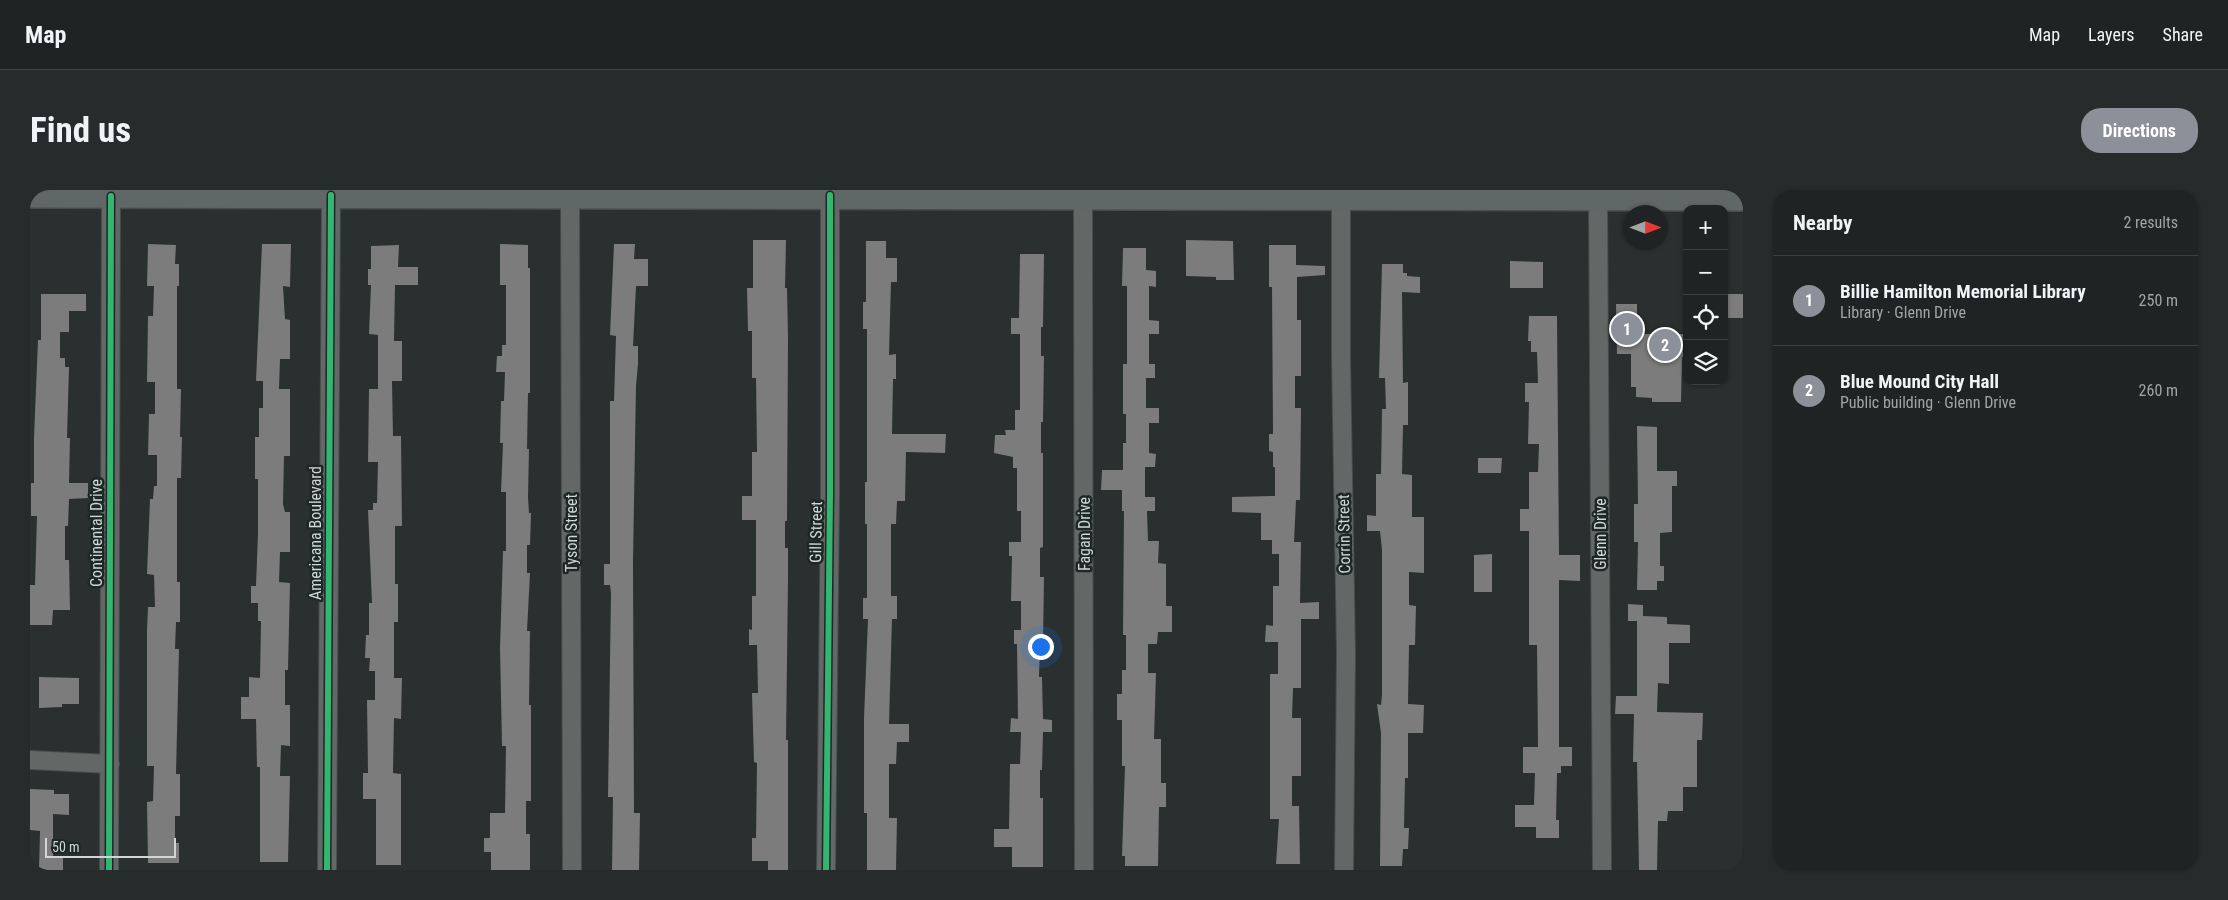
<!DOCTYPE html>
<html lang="en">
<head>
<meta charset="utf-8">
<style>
  body { margin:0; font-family:"Roboto Condensed",sans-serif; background:#282b2b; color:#f1f3f6 }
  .controls { position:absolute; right:15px; top:15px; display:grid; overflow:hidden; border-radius:10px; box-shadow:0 1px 4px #0004 }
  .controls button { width:45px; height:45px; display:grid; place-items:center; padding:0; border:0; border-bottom:1px solid #3d4041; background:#202323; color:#f1f3f6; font:25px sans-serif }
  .compass { position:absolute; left:1593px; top:15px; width:45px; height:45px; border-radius:50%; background:#202323; box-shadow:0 1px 4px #0004; rotate:90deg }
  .scale { position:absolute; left:15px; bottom:12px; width:131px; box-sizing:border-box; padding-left:5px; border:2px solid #cfd6d5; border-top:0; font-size:14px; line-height:18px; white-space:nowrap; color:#cfd6d5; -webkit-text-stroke:4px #1d2826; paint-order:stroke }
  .you { position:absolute; left:1010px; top:456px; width:18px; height:18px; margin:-12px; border:4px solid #fff; border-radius:50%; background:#1a73e8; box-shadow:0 0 0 8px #1a73e833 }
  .badge { display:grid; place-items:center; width:32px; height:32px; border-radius:50%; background:#8c9099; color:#fff; font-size:16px; font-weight:700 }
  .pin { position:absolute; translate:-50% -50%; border:2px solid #fff; box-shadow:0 1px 5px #0006 }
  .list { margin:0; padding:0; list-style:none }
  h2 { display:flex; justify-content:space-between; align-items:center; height:65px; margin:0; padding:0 20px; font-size:21px }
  h2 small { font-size:16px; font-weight:400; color:#a2a4a6 }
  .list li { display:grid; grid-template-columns:32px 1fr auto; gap:15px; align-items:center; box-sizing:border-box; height:90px; padding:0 20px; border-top:1px solid #3d4041 }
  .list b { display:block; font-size:19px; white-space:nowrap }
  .list p { margin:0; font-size:16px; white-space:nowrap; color:#a2a4a6 }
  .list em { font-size:16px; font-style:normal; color:#a2a4a6 }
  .icon { flex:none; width:28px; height:28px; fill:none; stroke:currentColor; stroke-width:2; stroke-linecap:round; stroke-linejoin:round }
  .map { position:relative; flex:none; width:1713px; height:680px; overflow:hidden; border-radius:20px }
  header { display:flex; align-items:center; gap:30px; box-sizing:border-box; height:70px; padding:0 25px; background:#202323; border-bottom:1px solid #3d4041 }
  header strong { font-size:24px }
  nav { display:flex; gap:28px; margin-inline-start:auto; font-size:18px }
  .intro { display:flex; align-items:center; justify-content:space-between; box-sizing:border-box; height:120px; padding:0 30px }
  h1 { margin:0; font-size:35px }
  .button { padding:12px 22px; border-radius:20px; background:#8c9099; color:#fff; font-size:18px; font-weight:700 }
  main { display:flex; gap:30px; padding:0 30px }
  aside { flex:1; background:#202323; border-radius:20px; box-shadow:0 1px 4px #0004 }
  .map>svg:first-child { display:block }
  .building { fill:#7b7c7b }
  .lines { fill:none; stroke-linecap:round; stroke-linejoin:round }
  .minor-casing { stroke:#484c4c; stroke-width:20 }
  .secondary-casing { stroke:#484c4c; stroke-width:28 }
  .minor { stroke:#636766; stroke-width:18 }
  .secondary { stroke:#606867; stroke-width:25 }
  .cycleway-casing { stroke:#1d2826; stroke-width:9 }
  .cycleway { stroke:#33b770; stroke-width:6 }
  .labels { text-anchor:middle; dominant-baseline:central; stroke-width:5; stroke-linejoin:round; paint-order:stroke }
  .street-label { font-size:16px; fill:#cfd6d5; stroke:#1d2826 }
</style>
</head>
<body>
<header>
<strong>Map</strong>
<nav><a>Map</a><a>Layers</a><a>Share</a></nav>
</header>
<div class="intro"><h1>Find us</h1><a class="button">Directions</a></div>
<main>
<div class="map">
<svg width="1713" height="680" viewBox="0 0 1713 680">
  <rect width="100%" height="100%" fill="#2a2f2f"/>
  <!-- building -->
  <path class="building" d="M 723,50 L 756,50 L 755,98 L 757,98 L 758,147 L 757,331 L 755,331 L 755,358 L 758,358 L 758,389 L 756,550 L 758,550 L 758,680 L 738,680 L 738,671 L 722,671 L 722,648 L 726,648 L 727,573 L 724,572 L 722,503 L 728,503 L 727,455 L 719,455 L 719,439 L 722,440 L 722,406 L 726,406 L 726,330 L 712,330 L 712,306 L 722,306 L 722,262 L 727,262 L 726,188 L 722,188 L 722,141 L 718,141 L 717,98 L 723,98 Z
    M 1156,50 L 1203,51 L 1204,90 L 1186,90 L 1186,87 L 1156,86 Z
    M 836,51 L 856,51 L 856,68 L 867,68 L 867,92 L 861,92 L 859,165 L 866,164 L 866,189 L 863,189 L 862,244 L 916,244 L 915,263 L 876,262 L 875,311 L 867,311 L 866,334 L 861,334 L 861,406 L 867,406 L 867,429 L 862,429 L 859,534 L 879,534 L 879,552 L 867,552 L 866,574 L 859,574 L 859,628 L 867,628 L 866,680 L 837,680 L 837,623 L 834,623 L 834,528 L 838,429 L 833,429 L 833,408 L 837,408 L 837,334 L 835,334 L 835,292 L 837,292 L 837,139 L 833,139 L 833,112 L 836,112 Z
    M 118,54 L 146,55 L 145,74 L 149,74 L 149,96 L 147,96 L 147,199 L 151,199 L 150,247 L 152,247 L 151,288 L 147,288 L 147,392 L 150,392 L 150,432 L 146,432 L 145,459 L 149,459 L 146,584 L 150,584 L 150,626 L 145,626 L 145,653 L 149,653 L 149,673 L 118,673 L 117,612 L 123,611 L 124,576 L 117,576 L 117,440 L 118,417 L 125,417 L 124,385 L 117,384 L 120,309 L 123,309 L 124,296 L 127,296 L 127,265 L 118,265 L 119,224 L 125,224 L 125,192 L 117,192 L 118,126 L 123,126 L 124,96 L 117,96 Z
    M 232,54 L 261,54 L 260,97 L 253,96 L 255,129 L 260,130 L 260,169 L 250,169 L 249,199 L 260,199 L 260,266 L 254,266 L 253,314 L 255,322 L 260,322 L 260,362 L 250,362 L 249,392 L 260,393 L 258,480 L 255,480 L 255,515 L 260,515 L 260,556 L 251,555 L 250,586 L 260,586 L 258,672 L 230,672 L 230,577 L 227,577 L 226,529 L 211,529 L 211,507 L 219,507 L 219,487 L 230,488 L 231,431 L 228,431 L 228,413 L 221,413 L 221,396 L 226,396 L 228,343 L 228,289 L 225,289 L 225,247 L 229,247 L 229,218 L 233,218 L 233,191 L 226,191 Z
    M 470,54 L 498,55 L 498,78 L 500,78 L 500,203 L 498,203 L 497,259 L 499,259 L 498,308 L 499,323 L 501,323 L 500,355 L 497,355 L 497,383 L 500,383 L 497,441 L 500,441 L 499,515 L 501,515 L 501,611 L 496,611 L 496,644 L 500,644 L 500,680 L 461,680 L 461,662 L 454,662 L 454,648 L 460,648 L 460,623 L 475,623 L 476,556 L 472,556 L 470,458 L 473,361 L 476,361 L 476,302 L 471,302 L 473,253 L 470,253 L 471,211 L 474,211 L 475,182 L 466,182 L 467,166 L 472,166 L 472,155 L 476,155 L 476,95 L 470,95 Z
    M 584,54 L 605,54 L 604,69 L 618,69 L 618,96 L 606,96 L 603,156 L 608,156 L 608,174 L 606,196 L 603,372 L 604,623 L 610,623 L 609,680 L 582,680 L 583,607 L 578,607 L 581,403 L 580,395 L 574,395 L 574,374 L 580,374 L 580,211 L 584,211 L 586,146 L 580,145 Z
    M 369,55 L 368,77 L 388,77 L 388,95 L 365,95 L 364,151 L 372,151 L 372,191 L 362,191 L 363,246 L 371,246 L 372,336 L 365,336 L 365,394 L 368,394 L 368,432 L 364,432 L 364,488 L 372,488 L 371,529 L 364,528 L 363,583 L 371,584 L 371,675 L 346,675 L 346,609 L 333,609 L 333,583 L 338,583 L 337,510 L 345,510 L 345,481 L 339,481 L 340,468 L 335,468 L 336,445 L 339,445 L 339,413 L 342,413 L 338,320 L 343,320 L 343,313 L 347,313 L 348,272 L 338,272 L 339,199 L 348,199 L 348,145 L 339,144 L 341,95 L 338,95 L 338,79 L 341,79 L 341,56 Z
    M 1239,55 L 1266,55 L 1266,75 L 1295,76 L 1295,85 L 1267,87 L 1267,130 L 1271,130 L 1271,186 L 1265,186 L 1265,218 L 1271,218 L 1270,310 L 1266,310 L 1264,352 L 1271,352 L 1270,413 L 1289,412 L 1289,429 L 1271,429 L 1271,498 L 1263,498 L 1262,528 L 1271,528 L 1271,586 L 1262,586 L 1262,616 L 1269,616 L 1270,674 L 1246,674 L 1249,629 L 1240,629 L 1240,484 L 1248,484 L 1248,452 L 1235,452 L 1236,435 L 1243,436 L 1243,396 L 1249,396 L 1249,364 L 1242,364 L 1242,350 L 1231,350 L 1231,323 L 1202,322 L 1202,307 L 1245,306 L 1245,277 L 1243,277 L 1243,262 L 1239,261 L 1239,244 L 1243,244 L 1242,97 L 1239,97 Z
    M 1093,58 L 1116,58 L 1116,80 L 1126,81 L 1126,97 L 1119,96 L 1119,130 L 1129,131 L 1129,144 L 1119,144 L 1119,174 L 1125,174 L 1125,188 L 1116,188 L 1116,218 L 1129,218 L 1129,233 L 1119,233 L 1119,263 L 1126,264 L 1125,277 L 1115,277 L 1115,307 L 1125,307 L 1125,321 L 1117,321 L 1118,351 L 1129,351 L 1128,373 L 1136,374 L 1136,416 L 1142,416 L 1142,442 L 1128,442 L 1127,454 L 1118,454 L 1118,483 L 1126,483 L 1124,549 L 1131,549 L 1131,593 L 1136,593 L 1136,617 L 1129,617 L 1128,676 L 1095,676 L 1095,666 L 1092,666 L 1095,576 L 1092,576 L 1092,530 L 1087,530 L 1087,504 L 1092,504 L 1092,480 L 1096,480 L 1096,445 L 1093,445 L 1094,321 L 1092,321 L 1092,300 L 1071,300 L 1072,280 L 1093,280 L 1093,253 L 1096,253 L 1096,224 L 1093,224 L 1093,174 L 1097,174 L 1097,96 L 1092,96 Z
    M 990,64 L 1014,64 L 1013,137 L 1011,137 L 1011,166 L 1014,166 L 1013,232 L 1011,232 L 1011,263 L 1013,263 L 1013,357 L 1010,358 L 1010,387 L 1014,387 L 1013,454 L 1010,454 L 1009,487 L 1012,487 L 1013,529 L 1022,530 L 1022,542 L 1013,542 L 1012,580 L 1010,580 L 1010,608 L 1013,608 L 1013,677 L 982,677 L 982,657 L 964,657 L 964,639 L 979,639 L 980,574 L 990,574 L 991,542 L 980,542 L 981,528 L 988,529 L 987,454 L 984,454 L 984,440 L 991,440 L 991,411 L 981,411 L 982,366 L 979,366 L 979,352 L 991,352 L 991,321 L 987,321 L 987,278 L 983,278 L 983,267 L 964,263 L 965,245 L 976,245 L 975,240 L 985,240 L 985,220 L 990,220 L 990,144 L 981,144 L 981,128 L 989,128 Z
    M 1480,71 L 1513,72 L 1513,98 L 1480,98 Z
    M 1352,74 L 1373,74 L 1373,83 L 1377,83 L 1377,86 L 1390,87 L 1390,103 L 1372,102 L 1373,193 L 1378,192 L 1378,235 L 1373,235 L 1372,284 L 1382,285 L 1382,327 L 1394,327 L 1394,383 L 1379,382 L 1379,415 L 1386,416 L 1385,455 L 1379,455 L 1378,514 L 1394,515 L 1393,543 L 1378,543 L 1378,588 L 1375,588 L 1374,638 L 1379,638 L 1378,659 L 1373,659 L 1372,676 L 1350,676 L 1351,543 L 1347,514 L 1351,515 L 1352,504 L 1352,360 L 1350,341 L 1337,341 L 1337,325 L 1346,326 L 1346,284 L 1351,284 L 1352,219 L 1356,219 L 1355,188 L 1349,188 Z
    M 11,104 L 56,104 L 56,121 L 39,121 L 39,142 L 30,142 L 30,168 L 35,168 L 35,177 L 39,177 L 37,248 L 40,248 L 39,293 L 58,293 L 58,308 L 39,309 L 38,336 L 35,336 L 35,370 L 39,370 L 40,420 L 23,420 L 22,435 L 0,435 L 0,395 L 5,395 L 7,326 L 1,326 L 1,293 L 4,293 L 4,247 L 8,150 L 11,150 Z
    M 1695,104 L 1713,104 L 1713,128 L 1695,128 Z
    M 1586,114 L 1607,114 L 1607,144 L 1656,144 L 1656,167 L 1652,167 L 1651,212 L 1622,212 L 1622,208 L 1606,207 L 1606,197 L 1601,197 L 1601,164 L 1587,164 Z
    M 1499,126 L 1527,126 L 1529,365 L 1550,365 L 1550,391 L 1529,390 L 1529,557 L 1542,557 L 1542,576 L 1531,576 L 1531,583 L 1527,583 L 1526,630 L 1529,630 L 1529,648 L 1506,648 L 1506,637 L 1485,637 L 1485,615 L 1504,615 L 1505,583 L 1493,583 L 1493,557 L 1508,557 L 1507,455 L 1499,455 L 1499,341 L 1490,341 L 1490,319 L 1499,319 L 1499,282 L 1508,282 L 1509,254 L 1498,254 L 1499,212 L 1495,212 L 1495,193 L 1508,193 L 1507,162 L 1501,162 L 1501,151 L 1498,151 Z
    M 1607,236 L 1627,237 L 1627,281 L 1647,281 L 1647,296 L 1642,296 L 1642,342 L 1630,343 L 1630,376 L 1634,376 L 1634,391 L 1627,391 L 1627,400 L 1607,400 L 1608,352 L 1604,352 L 1604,314 L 1608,314 Z
    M 1448,268 L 1472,268 L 1471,283 L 1448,283 Z
    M 1462,364 L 1462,402 L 1444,402 L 1444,365 Z
    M 1598,414 L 1613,415 L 1613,426 L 1637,427 L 1637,434 L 1660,435 L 1660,453 L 1639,453 L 1639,494 L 1628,493 L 1627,522 L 1673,523 L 1672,550 L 1667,550 L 1667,597 L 1653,597 L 1653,621 L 1638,621 L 1637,631 L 1628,631 L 1627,680 L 1609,680 L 1607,572 L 1603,572 L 1604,524 L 1585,524 L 1586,506 L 1607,506 L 1607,431 L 1598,431 Z
    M 9,487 L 49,488 L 49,514 L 32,514 L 32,517 L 9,518 Z
    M 0,599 L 24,600 L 24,604 L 39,604 L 39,625 L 23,624 L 23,666 L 33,666 L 33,680 L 9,680 L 10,641 L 0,640 Z"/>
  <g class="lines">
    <!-- minor casing -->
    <g class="minor-casing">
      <path id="minor" d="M 540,6 L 542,680
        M 1053,7 L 1054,680
        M 1311,8 L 1311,169 L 1316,463 L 1314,680
        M 1568,8 L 1572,680
        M 0,570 L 80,574
        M 79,680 L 81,6
        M 297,680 L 301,5
        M 796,680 L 800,304 L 800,5"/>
    </g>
    <!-- secondary casing -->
    <g class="secondary-casing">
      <path id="secondary" d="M 0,5 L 1713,8"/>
    </g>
    <!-- minor -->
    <use href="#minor" class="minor"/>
    <!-- secondary -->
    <use href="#secondary" class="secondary"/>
    <!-- cycleway casing -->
    <g class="cycleway-casing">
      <path id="cycleway" d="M 79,680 L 81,6
        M 297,680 L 301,5
        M 796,680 L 800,304 L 800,5"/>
    </g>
    <!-- cycleway -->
    <use href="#cycleway" class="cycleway"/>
  </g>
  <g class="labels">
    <!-- street labels -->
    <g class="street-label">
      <text transform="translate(786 342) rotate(-89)">Gill Street</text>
      <text transform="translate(66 343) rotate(-90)">Continental Drive</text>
      <text transform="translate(285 343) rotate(-90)">Americana Boulevard</text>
      <text transform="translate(541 343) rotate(-90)">Tyson Street</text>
      <text transform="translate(1054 344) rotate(-90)">Fagan Drive</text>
      <text transform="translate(1314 344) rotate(-91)">Corrin Street</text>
      <text transform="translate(1570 344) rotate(-90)">Glenn Drive</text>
    </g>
  </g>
</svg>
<div class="controls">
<button>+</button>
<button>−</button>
<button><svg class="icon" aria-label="locate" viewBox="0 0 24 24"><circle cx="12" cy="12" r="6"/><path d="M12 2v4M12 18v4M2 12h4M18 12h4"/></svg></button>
<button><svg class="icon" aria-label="layers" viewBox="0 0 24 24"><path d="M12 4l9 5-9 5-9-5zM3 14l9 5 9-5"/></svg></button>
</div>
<svg class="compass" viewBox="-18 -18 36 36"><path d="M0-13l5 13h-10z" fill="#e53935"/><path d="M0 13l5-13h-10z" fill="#a2a4a6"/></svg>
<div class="scale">50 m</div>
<div class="you"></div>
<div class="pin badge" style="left:1597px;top:139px">1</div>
<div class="pin badge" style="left:1635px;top:155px">2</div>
</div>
<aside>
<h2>Nearby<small>2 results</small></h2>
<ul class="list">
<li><span class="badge">1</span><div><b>Billie Hamilton Memorial Library</b><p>Library · Glenn Drive</p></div><em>250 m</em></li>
<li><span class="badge">2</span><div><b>Blue Mound City Hall</b><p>Public building · Glenn Drive</p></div><em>260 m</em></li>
</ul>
</aside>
</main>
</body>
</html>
